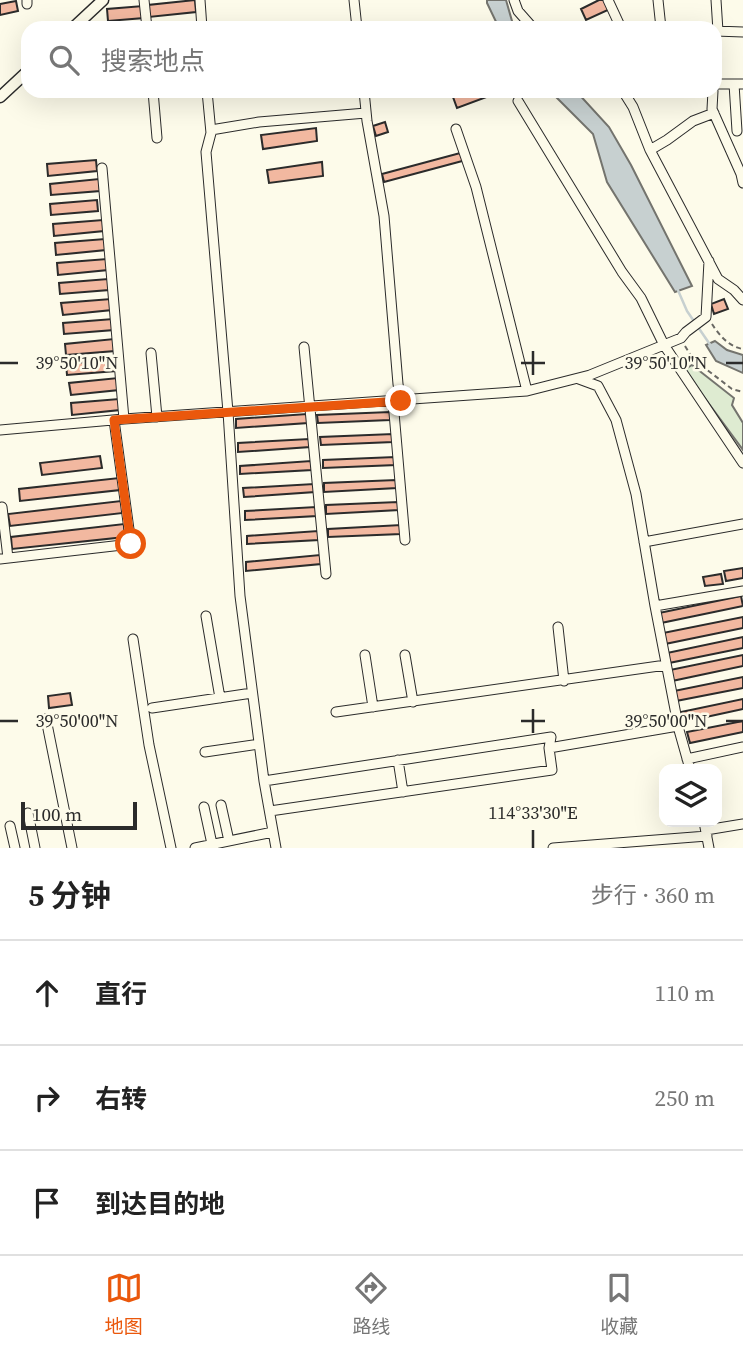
<!DOCTYPE html>
<html lang="zh">
<head>
<meta charset="utf-8">
<style>
  body { margin:0; font-family:"Source Serif 4","Noto Sans SC",serif; background:#f6f6f6; color:#222 }
  .controls { position:absolute; right:21px; bottom:21px; display:grid; overflow:hidden; border-radius:14px; box-shadow:0 7px 28px #0002 }
  .controls button { width:63px; height:63px; display:grid; place-items:center; padding:0; border:0; border-bottom:2px solid #e0e0e0; background:#fff; color:#222; font:35px sans-serif }
  .scale { position:absolute; left:21px; bottom:18px; width:116px; box-sizing:border-box; padding-left:7px; border:4px solid #2b2b2b; border-top:0; font-size:19px; line-height:24px; white-space:nowrap; color:#2b2b2b; -webkit-text-stroke:5px #fdfbea; paint-order:stroke }
  .stop { position:absolute; width:21px; height:21px; margin:-16px; border:5px solid #ea580c; border-radius:50%; background:#fff }
  .stop.end { background:#ea580c; border-color:#fff; box-shadow:0 2px 7px #0008 }
  .list { margin:0; padding:0; list-style:none }
  h2 { display:flex; justify-content:space-between; align-items:center; height:91px; margin:0; padding:0 28px; font-size:30px }
  h2 small { font-size:23px; font-weight:400; color:#767676 }
  .list li { display:grid; grid-template-columns:46px 1fr auto; gap:21px; align-items:center; box-sizing:border-box; height:105px; padding:0 28px; border-top:2px solid #e0e0e0 }
  .list b { display:block; font-size:26px; white-space:nowrap }
  .list em { font-size:23px; font-style:normal; color:#767676 }
  .icon { flex:none; width:38px; height:38px; fill:none; stroke:currentColor; stroke-width:2; stroke-linecap:round; stroke-linejoin:round }
  .map { position:relative; flex:none; width:743px; height:848px; overflow:hidden }
  .search { position:absolute; background:#fff; box-shadow:0 7px 28px #0002; left:21px; right:21px; top:21px; height:77px; display:flex; align-items:center; gap:18px; box-sizing:border-box; padding:0 24px; border-radius:21px; color:#767676; font-size:26px }
  .sheet { height:406px; background:#fff }
  nav { display:flex; justify-content:space-around; align-items:center; box-sizing:border-box; height:98px; border-top:2px solid #e0e0e0; background:#fff; font-size:19px; color:#767676 }
  nav a { display:grid; justify-items:center; gap:4px }
  nav .on { color:#ea580c }
  .map>svg:first-child { display:block }
  .green { fill:#deebd1; stroke:#74746e; stroke-width:2 }
  .water { fill:#c7d0d0; stroke:#74746e; stroke-width:2 }
  .lines { fill:none; stroke-linecap:round; stroke-linejoin:round }
  .stream { stroke:#c7d0d0; stroke-width:2.5 }
  .building { fill:#f2b8a0; stroke:#2b2b2b; stroke-width:2 }
  .minor-casing { stroke:#2b2b2b; stroke-width:11 }
  .major-casing { stroke:#2b2b2b; stroke-width:13 }
  .path { stroke:#6a6964; stroke-width:2; stroke-dasharray:5 3.5; stroke-linecap:butt }
  .minor { stroke:#fdfbea; stroke-width:9 }
  .major { stroke:#fdfbea; stroke-width:10 }
  .route { stroke:#ea580c; stroke-width:9 }
  .ticks { fill:none; stroke:#2b2b2b; stroke-width:2.5 }
  .ticks-label { font-size:18px; text-anchor:middle; fill:#2b2b2b; stroke:#fdfbea; stroke-width:5; stroke-linejoin:round; paint-order:stroke }
</style>
</head>
<body>
<div class="map">
<svg width="743" height="848" viewBox="0 0 743 848">
  <rect width="100%" height="100%" fill="#fdfbea"/>
  <!-- green -->
  <path class="green" d="M 692,365 L 734,398 L 732,405 L 743,423 L 743,450 L 684,370 Z"/>
  <!-- water -->
  <path class="water" d="M 487,0 L 506,0 L 514,28 L 499,28 L 487,3 Z
    M 550,91 L 576,91 L 609,127 L 631,165 L 692,286 L 675,292 L 607,182 L 593,134 Z
    M 715,341 L 727,350 L 743,355 L 743,373 L 716,361 L 706,345 Z"/>
  <g class="lines">
    <!-- stream -->
    <path class="stream" d="M 677,288 L 687,311 L 711,346"/>
  </g>
  <!-- building -->
  <path class="building" d="M 195,0 L 196,12 L 149,17 L 148,5 Z
    M 599,0 L 606,0 L 610,9 L 586,20 L 581,9 Z
    M 16,1 L 18,11 L 0,15 L 0,4 Z
    M 143,6 L 144,18 L 108,21 L 107,9 Z
    M 193,22 L 194,28 L 150,28 L 150,27 Z
    M 468,91 L 490,91 L 492,95 L 457,108 L 453,97 Z
    M 385,122 L 388,132 L 376,136 L 373,126 Z
    M 316,128 L 317,141 L 263,149 L 261,135 Z
    M 464,152 L 466,160 L 384,182 L 382,174 Z
    M 96,160 L 97,171 L 48,176 L 47,164 Z
    M 322,162 L 323,176 L 269,183 L 267,170 Z
    M 99,179 L 100,191 L 51,195 L 50,184 Z
    M 97,200 L 98,211 L 51,215 L 50,204 Z
    M 103,220 L 104,231 L 54,236 L 53,224 Z
    M 105,239 L 106,250 L 56,255 L 55,243 Z
    M 107,259 L 108,270 L 58,275 L 57,263 Z
    M 108,279 L 109,290 L 60,294 L 59,283 Z
    M 111,299 L 112,310 L 63,315 L 61,303 Z
    M 724,299 L 728,309 L 714,314 L 711,304 Z
    M 113,319 L 114,330 L 64,334 L 63,323 Z
    M 114,339 L 115,351 L 66,355 L 65,344 Z
    M 115,359 L 116,371 L 67,375 L 66,364 Z
    M 118,378 L 119,390 L 71,395 L 69,383 Z
    M 119,399 L 120,410 L 72,415 L 71,403 Z
    M 390,412 L 390,420 L 318,423 L 317,415 Z
    M 307,414 L 308,423 L 236,428 L 236,419 Z
    M 393,434 L 393,442 L 321,445 L 320,437 Z
    M 309,439 L 310,447 L 238,452 L 238,443 Z
    M 100,456 L 102,468 L 42,475 L 40,463 Z
    M 395,457 L 396,465 L 323,468 L 323,460 Z
    M 311,461 L 312,470 L 240,474 L 240,466 Z
    M 119,478 L 120,490 L 20,501 L 19,489 Z
    M 396,480 L 397,488 L 324,492 L 324,483 Z
    M 314,484 L 315,492 L 244,497 L 243,488 Z
    M 121,501 L 123,513 L 10,526 L 8,514 Z
    M 398,502 L 399,510 L 326,514 L 326,505 Z
    M 316,507 L 317,516 L 245,520 L 245,511 Z
    M 124,524 L 125,537 L 12,549 L 11,537 Z
    M 401,525 L 401,534 L 328,537 L 328,529 Z
    M 318,531 L 319,540 L 247,544 L 247,536 Z
    M 320,555 L 321,564 L 246,571 L 246,562 Z
    M 743,568 L 743,578 L 726,581 L 724,571 Z
    M 721,574 L 723,584 L 705,586 L 703,577 Z
    M 741,596 L 743,606 L 661,623 L 659,613 Z
    M 743,617 L 743,628 L 665,644 L 663,633 Z
    M 743,637 L 743,648 L 669,663 L 667,653 Z
    M 743,655 L 743,666 L 672,681 L 670,670 Z
    M 743,677 L 743,688 L 676,701 L 674,691 Z
    M 70,693 L 72,705 L 49,708 L 48,696 Z
    M 743,699 L 743,709 L 683,722 L 681,712 Z
    M 743,721 L 743,732 L 690,743 L 687,732 Z"/>
  <g class="lines">
    <!-- minor casing -->
    <g class="minor-casing">
      <path id="minor" d="M 27,0 L 27,4
        M 144,0 L 147,28
        M 200,0 L 202,28
        M 354,0 L 357,28
        M 514,0 L 518,11 L 533,28
        M 608,0 L 621,28
        M 658,0 L 661,28
        M 716,0 L 718,31
        M 715,31 L 743,32
        M 715,84 L 743,84
        M 734,84 L 737,131
        M 153,91 L 157,138
        M 207,91 L 211,133 L 206,152 L 228,412 L 240,596 L 264,781 L 276,848
        M 364,91 L 367,121 L 384,216 L 398,384 L 401,400
        M 623,91 L 633,107 L 650,150 L 718,279 L 734,290 L 743,300
        M 713,91 L 712,109 L 741,174 L 743,183
        M 518,101 L 622,272 L 641,298 L 664,345 L 743,463
        M 456,129 L 476,187 L 527,391
        M 211,130 L 259,122 L 366,113
        M 650,150 L 667,140 L 693,121 L 714,113
        M 102,168 L 124,419
        M 304,347 L 326,574
        M 151,353 L 157,417
        M 579,379 L 598,386 L 616,420 L 636,494 L 655,606 L 679,730 L 690,769
        M 393,401 L 405,540
        M 0,430 L 124,419 L 527,391 L 590,375 L 681,338 L 686,332 L 706,317 L 709,261
        M 2,507 L 8,558
        M 644,542 L 743,524
        M 0,559 L 131,544 L 114,420
        M 655,606 L 743,591
        M 206,616 L 220,698
        M 558,627 L 564,681
        M 133,639 L 149,745 L 171,848
        M 365,655 L 373,707
        M 405,655 L 413,702
        M 152,708 L 252,693
        M 336,712 L 666,665
        M 46,719 L 72,848
        M 549,748 L 678,726
        M 205,752 L 259,744
        M 687,759 L 743,747
        M 398,760 L 403,792
        M 264,781 L 551,737 L 549,748 L 552,770 L 270,811
        M 221,805 L 229,841
        M 204,807 L 212,844
        M 28,813 L 35,848
        M 704,822 L 709,848
        M 10,826 L 15,848
        M 706,830 L 743,824
        M 195,848 L 273,832
        M 553,848 L 707,836"/>
    </g>
    <!-- major casing -->
    <g class="major-casing">
      <path id="major" d="M 73,28 L 103,0
        M 0,97 L 28,71"/>
    </g>
    <!-- path -->
    <path class="path" d="M 712,324 C 719,335 729,347 743,349
      M 685,346 L 693,359 L 732,389 L 743,392"/>
    <!-- minor -->
    <use href="#minor" class="minor"/>
    <!-- major -->
    <use href="#major" class="major"/>
  </g>
  <g class="lines">
    <!-- route -->
    <path class="route" d="M 131,544 L 114,420 L 401,401"/>
  </g>
  <!-- ticks -->
  <path class="ticks" d="M 533,351 L 533,375M 0,363 L 18,363M 521,363 L 545,363M 726,363 L 743,363M 533,709 L 533,733M 0,721 L 18,721M 521,721 L 545,721M 726,721 L 743,721M 533,830 L 533,848"/>
  <g class="ticks-label">
    <text x="77" y="369">39°50'10"N</text>
    <text x="666" y="369">39°50'10"N</text>
    <text x="77" y="727">39°50'00"N</text>
    <text x="666" y="727">39°50'00"N</text>
    <text x="533" y="819">114°33'30"E</text>
  </g>
</svg>
<div class="controls">
<button><svg class="icon" aria-label="layers" viewBox="0 0 24 24"><path d="M12 4l9 5-9 5-9-5zM3 14l9 5 9-5"/></svg></button>
</div>
<div class="scale">100 m</div>
<div class="stop" style="left:131px;top:544px"></div>
<div class="stop end" style="left:401px;top:401px"></div>
<div class="search"><svg class="icon" aria-label="search" viewBox="0 0 24 24"><circle cx="10" cy="10" r="6"/><path d="M15 15l6 6"/></svg>搜索地点</div>
</div>
<section class="sheet">
<h2>5 分钟<small>步行 · 360 m</small></h2>
<ul class="list">
<li><svg class="icon" aria-label="ahead" viewBox="0 0 24 24"><path d="M12 20V5M6 11l6-6 6 6"/></svg><div><b>直行</b></div><em>110 m</em></li>
<li><svg class="icon" aria-label="right" viewBox="0 0 24 24"><path d="M7 20v-9h11M14 6l5 5-5 5"/></svg><div><b>右转</b></div><em>250 m</em></li>
<li><svg class="icon" aria-label="arrive" viewBox="0 0 24 24"><path d="M6 21V4h12l-3 4 3 4H6"/></svg><div><b>到达目的地</b></div></li>
</ul>
</section>
<nav>
<a class="on"><svg class="icon" aria-label="map" viewBox="0 0 24 24"><path d="M3 6l6-2 6 2 6-2v14l-6 2-6-2-6 2zM9 4v14M15 6v14"/></svg>地图</a>
<a><svg class="icon" aria-label="directions" viewBox="0 0 24 24"><path d="M12 3l9 9-9 9-9-9zM9 14v-3h6M13 9l2 2-2 2"/></svg>路线</a>
<a><svg class="icon" aria-label="saved" viewBox="0 0 24 24"><path d="M7 4h10v16l-5-4-5 4z"/></svg>收藏</a>
</nav>
</body>
</html>
